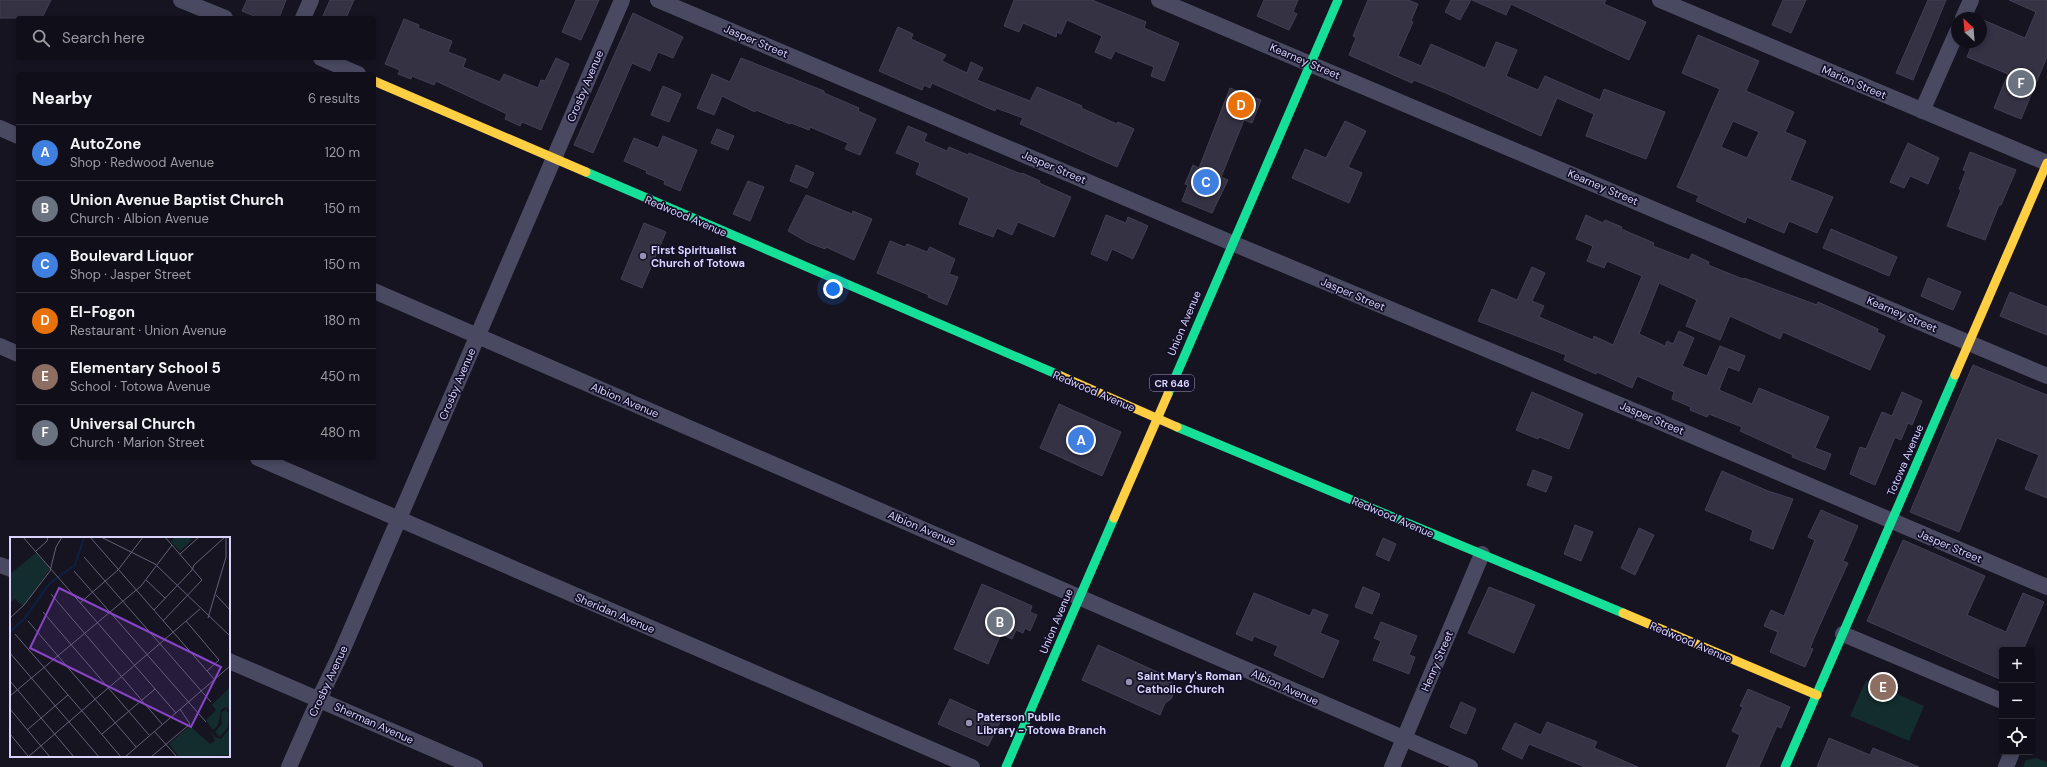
<!DOCTYPE html>
<html lang="en">
<head>
<meta charset="utf-8">
<style>
  body { margin:0; font-family:"DM Sans",sans-serif; background:#191822; color:#f1f3f6 }
  .controls { position:absolute; right:12px; bottom:12px; display:grid; overflow:hidden; border-radius:4px; box-shadow:0 2px 6px #0003 }
  .controls button { width:36px; height:36px; display:grid; place-items:center; padding:0; border:0; border-bottom:1px solid #302f38; background:#100f19; color:#f1f3f6; font:20px sans-serif }
  .compass { position:absolute; left:1951px; top:12px; width:36px; height:36px; border-radius:50%; background:#100f19; box-shadow:0 2px 6px #0003; rotate:334deg }
  .you { position:absolute; left:833px; top:289px; width:14px; height:14px; margin:-10px; border:3px solid #fff; border-radius:50%; background:#1a73e8; box-shadow:0 0 0 6px #1a73e833 }
  .badge { display:grid; place-items:center; width:26px; height:26px; border-radius:50%; background:#7c3aed; color:#fff; font-size:13px; font-weight:700 }
  .pin { position:absolute; translate:-50% -50%; border:2px solid #fff; box-shadow:0 1px 4px #0006 }
  .list { margin:0; padding:0; list-style:none }
  h2 { display:flex; justify-content:space-between; align-items:center; height:52px; margin:0; padding:0 16px; font-size:17px }
  h2 small { font-size:13px; font-weight:400; color:#9c9ca2 }
  .list li { display:grid; grid-template-columns:26px 1fr auto; gap:12px; align-items:center; box-sizing:border-box; height:56px; padding:0 16px; border-top:1px solid #302f38 }
  .list b { display:block; font-size:15px; white-space:nowrap }
  .list p { margin:0; font-size:13px; white-space:nowrap; color:#9c9ca2 }
  .list em { font-size:13px; font-style:normal; color:#9c9ca2 }
  .icon { flex:none; width:22px; height:22px; fill:none; stroke:currentColor; stroke-width:2; stroke-linecap:round; stroke-linejoin:round }
  .map { position:relative; flex:none; width:2047px; height:767px; overflow:hidden }
  .search { position:absolute; background:#100f19; box-shadow:0 2px 6px #0003; left:16px; top:16px; width:360px; height:44px; display:flex; align-items:center; gap:10px; box-sizing:border-box; padding:0 14px; border-radius:4px; color:#9c9ca2; font-size:15px }
  .panel { position:absolute; background:#100f19; box-shadow:0 2px 6px #0003; left:16px; top:72px; width:360px; height:388px; border-radius:4px }
  .map>svg:first-child { display:block }
  .green { fill:#132c2d }
  .building { fill:#343243; stroke:#433f54; fill-rule:evenodd }
  .lines { fill:none; stroke-linecap:round; stroke-linejoin:round }
  .street { stroke:#4a4962; stroke-width:16 }
  .fast { stroke:#16e098; stroke-width:9 }
  .slow { stroke:#ffcf43; stroke-width:9 }
  .poi-dot { fill:#9591b1; stroke:#130f26; stroke-width:1.5 }
  .labels { text-anchor:middle; dominant-baseline:central; stroke-width:3.5; stroke-linejoin:round; paint-order:stroke }
  .shield { fill:#130f26; stroke:#9e99be; stroke-width:1 }
  .shield-label { font-size:10px; font-weight:bold; fill:#d9d4ff }
  .street-label { font-size:11px; fill:#d9d4ff; stroke:#130f26 }
  .poi-label { font-size:11px; font-weight:bold; fill:#d9d4ff; stroke:#130f26; text-anchor:start }
  .inset-river { fill:none; stroke:#0d2144; stroke-width:2 }
  .inset-road { fill:none; stroke:#64617a; stroke-width:1 }
  .view { fill:#8945c9; fill-opacity:0.15; stroke:#8945c9; stroke-width:2 }
  .inset-edge { fill:none; stroke:#d9d4ff; stroke-width:2 }
</style>
</head>
<body>
<div class="map">
<svg width="2047" height="767" viewBox="0 0 2047 767">
  <rect width="100%" height="100%" fill="#161421"/>
  <!-- green -->
  <path class="green" d="M 1866,680 L 1924,706 L 1909,741 L 1850,716 Z
    M 2036,758 L 2047,762 L 2047,767 L 2023,767 L 2026,760 Z"/>
  <!-- building -->
  <path class="building" d="M 0,0 L 51,0 L 42,18 L 0,18 Z
    M 247,0 L 286,0 L 279,18 L 259,18 L 242,11 Z
    M 330,0 L 354,0 L 346,18 L 322,18 Z
    M 576,0 L 599,0 L 581,40 L 562,32 Z
    M 1014,0 L 1092,0 L 1146,22 L 1144,28 L 1179,43 L 1164,81 L 1151,76 L 1154,67 L 1115,51 L 1111,59 L 1095,52 L 1102,36 L 1067,20 L 1061,34 L 1057,32 L 1056,37 L 1023,23 L 1019,32 L 1004,26 Z
    M 1264,0 L 1298,0 L 1293,12 L 1297,14 L 1289,30 L 1257,16 Z
    M 1368,0 L 1408,0 L 1418,4 L 1411,21 L 1413,22 L 1398,56 L 1421,66 L 1431,44 L 1485,68 L 1496,42 L 1517,50 L 1506,76 L 1538,90 L 1545,76 L 1600,100 L 1604,89 L 1665,112 L 1646,159 L 1586,136 L 1594,114 L 1557,98 L 1541,136 L 1448,94 L 1414,80 L 1412,83 L 1349,55 L 1356,38 L 1353,36 Z
    M 1451,0 L 1471,0 L 1460,20 L 1445,12 Z
    M 1472,0 L 1606,0 L 1604,4 L 1646,22 L 1629,60 L 1511,4 L 1506,15 Z
    M 1783,0 L 1806,0 L 1791,33 L 1772,25 Z
    M 1928,0 L 1946,0 L 1913,80 L 1896,73 Z
    M 2009,0 L 2047,0 L 2047,57 L 2021,119 L 1994,108 L 2008,74 L 1967,57 L 1973,42 L 1981,42 L 1981,19 L 2025,38 L 2036,12 Z
    M 633,13 L 683,37 L 673,58 L 658,52 L 650,71 L 632,63 L 593,153 L 574,145 Z
    M 404,19 L 419,25 L 418,28 L 452,41 L 448,52 L 466,59 L 463,67 L 500,82 L 504,74 L 538,88 L 541,80 L 545,81 L 556,58 L 569,64 L 541,130 L 522,122 L 520,126 L 505,119 L 507,114 L 436,81 L 434,85 L 412,76 L 411,79 L 398,74 L 400,70 L 385,64 Z
    M 898,27 L 913,34 L 911,39 L 946,55 L 942,61 L 967,73 L 971,62 L 983,68 L 977,80 L 1030,101 L 1037,87 L 1082,106 L 1081,108 L 1117,124 L 1118,122 L 1134,129 L 1117,167 L 1020,124 L 1023,118 L 996,108 L 995,111 L 932,83 L 930,88 L 924,85 L 922,90 L 879,71 Z
    M 1698,35 L 1759,61 L 1746,91 L 1794,112 L 1785,132 L 1806,141 L 1790,180 L 1833,197 L 1817,233 L 1789,221 L 1784,233 L 1747,217 L 1745,223 L 1696,201 L 1699,196 L 1677,187 L 1720,89 L 1682,73 ZM 1733,121 L 1759,132 L 1747,158 L 1721,147 Z
    M 741,58 L 824,91 L 824,93 L 859,108 L 858,111 L 876,119 L 860,155 L 845,149 L 848,143 L 810,127 L 809,130 L 791,123 L 790,124 L 756,110 L 755,112 L 722,96 L 714,115 L 697,108 L 712,74 L 730,82 Z
    M 663,86 L 681,94 L 669,122 L 651,115 Z
    M 1230,88 L 1261,100 L 1252,123 L 1244,120 L 1221,177 L 1228,180 L 1212,213 L 1182,201 L 1188,185 L 1185,184 L 1193,165 L 1199,168 Z
    M 1345,121 L 1366,131 L 1348,167 L 1362,173 L 1349,203 L 1292,178 L 1305,149 L 1326,158 Z
    M 908,126 L 927,134 L 924,141 L 947,151 L 949,147 L 968,155 L 969,153 L 1021,174 L 1022,173 L 1040,181 L 1039,183 L 1071,197 L 1054,237 L 1018,222 L 1012,235 L 997,228 L 993,237 L 959,224 L 969,198 L 916,174 L 920,163 L 896,153 Z
    M 717,129 L 734,136 L 728,150 L 711,143 Z
    M 663,136 L 697,150 L 680,191 L 664,184 L 665,181 L 646,173 L 647,171 L 624,161 L 634,138 L 658,148 Z
    M 1908,143 L 1939,158 L 1928,184 L 1910,176 L 1904,188 L 1890,182 Z
    M 1970,152 L 2016,170 L 2001,205 L 1999,205 L 1985,240 L 1947,226 L 1961,190 L 1959,189 L 1966,171 L 1963,170 Z
    M 796,165 L 814,173 L 807,188 L 790,181 Z
    M 748,181 L 764,187 L 750,221 L 733,214 Z
    M 806,195 L 852,214 L 853,211 L 872,219 L 854,260 L 826,247 L 825,249 L 807,242 L 788,231 Z
    M 1106,215 L 1126,223 L 1128,217 L 1148,226 L 1133,259 L 1112,249 L 1107,261 L 1091,254 Z
    M 1586,215 L 1603,223 L 1605,220 L 1622,227 L 1621,229 L 1654,243 L 1653,246 L 1689,260 L 1692,254 L 1709,262 L 1708,265 L 1743,279 L 1744,278 L 1817,305 L 1818,302 L 1878,329 L 1877,332 L 1885,336 L 1870,370 L 1783,332 L 1780,339 L 1730,316 L 1720,340 L 1686,326 L 1697,300 L 1659,283 L 1639,334 L 1665,346 L 1667,341 L 1673,344 L 1679,331 L 1694,338 L 1682,366 L 1707,376 L 1720,346 L 1745,356 L 1739,371 L 1728,367 L 1719,390 L 1752,404 L 1759,388 L 1829,417 L 1815,448 L 1831,454 L 1825,470 L 1792,457 L 1793,455 L 1740,431 L 1742,427 L 1709,414 L 1707,417 L 1690,410 L 1691,407 L 1672,399 L 1674,392 L 1637,376 L 1632,388 L 1597,372 L 1596,374 L 1564,360 L 1566,355 L 1478,321 L 1492,289 L 1517,300 L 1532,267 L 1545,273 L 1532,301 L 1544,306 L 1539,317 L 1593,340 L 1594,336 L 1613,345 L 1642,276 L 1607,261 L 1604,268 L 1587,261 L 1593,246 L 1576,239 Z
    M 644,223 L 666,232 L 642,288 L 621,279 Z
    M 1831,229 L 1897,257 L 1889,276 L 1823,248 Z
    M 890,241 L 905,247 L 907,244 L 927,252 L 930,247 L 955,259 L 949,274 L 958,277 L 947,305 L 928,297 L 929,295 L 877,273 Z
    M 1928,278 L 1961,292 L 1953,310 L 1921,296 Z
    M 2010,292 L 2047,307 L 2047,335 L 2000,316 Z
    M 1973,365 L 2047,395 L 2047,498 L 2025,489 L 2039,455 L 1997,438 L 1959,532 L 1910,512 Z
    M 1532,392 L 1583,414 L 1569,449 L 1539,437 L 1538,439 L 1516,430 Z
    M 1902,392 L 1922,401 L 1912,425 L 1908,423 L 1901,440 L 1895,437 L 1875,485 L 1850,474 L 1860,447 L 1866,449 L 1882,412 L 1892,416 Z
    M 1059,404 L 1121,432 L 1102,476 L 1040,448 Z
    M 1533,470 L 1552,477 L 1546,492 L 1527,485 Z
    M 1722,471 L 1768,491 L 1793,499 L 1773,549 L 1750,540 L 1753,530 L 1705,510 Z
    M 1821,510 L 1858,526 L 1843,561 L 1848,563 L 1817,631 L 1810,648 L 1813,649 L 1805,667 L 1770,652 L 1778,632 L 1764,626 L 1771,610 L 1784,616 L 1815,540 L 1808,537 Z
    M 1575,525 L 1593,532 L 1581,561 L 1564,554 Z
    M 1639,528 L 1654,535 L 1635,575 L 1621,568 Z
    M 1383,538 L 1396,544 L 1389,561 L 1376,555 Z
    M 1903,540 L 1985,576 L 1967,615 L 2006,632 L 2023,593 L 2044,602 L 2023,650 L 2002,650 L 2002,680 L 1867,621 Z
    M 982,584 L 1032,606 L 1030,612 L 1037,615 L 1030,631 L 1025,628 L 1023,633 L 1016,630 L 1012,639 L 1001,634 L 988,664 L 954,649 Z
    M 1363,587 L 1380,594 L 1372,614 L 1355,607 Z
    M 1489,587 L 1535,605 L 1514,653 L 1468,633 Z
    M 1254,593 L 1310,616 L 1313,609 L 1328,615 L 1320,633 L 1339,641 L 1323,678 L 1274,655 L 1278,646 L 1254,636 L 1252,641 L 1236,634 Z
    M 1381,622 L 1417,636 L 1409,655 L 1415,657 L 1409,674 L 1373,660 L 1381,641 L 1374,638 Z
    M 1098,645 L 1164,675 L 1169,679 L 1173,685 L 1174,693 L 1171,699 L 1165,703 L 1160,715 L 1082,680 Z
    M 1748,689 L 1790,707 L 1781,728 L 1777,726 L 1759,767 L 1726,767 L 1740,735 L 1732,731 L 1743,707 L 1740,706 Z
    M 950,699 L 1000,722 L 988,746 L 938,724 Z
    M 1461,702 L 1476,709 L 1466,734 L 1450,727 Z
    M 1547,722 L 1597,742 L 1594,748 L 1638,767 L 1585,767 L 1529,744 L 1522,759 L 1502,749 L 1515,723 L 1541,735 Z
    M 1829,738 L 1870,755 L 1873,748 L 1919,767 L 1817,767 Z"/>
  <g class="lines">
    <!-- street -->
    <path class="street" d="M 181,0 L 225,18
      M 658,0 L 1232,243 L 1658,421 L 2047,587
      M 1159,0 L 2047,376
      M 1660,0 L 2047,163
      M 303,18 L 311,0
      M 1963,18 L 1971,0
      M 321,58 L 358,74
      M 1922,111 L 1957,32
      M 0,128 L 18,136
      M 374,291 L 1470,767
      M 0,346 L 18,354
      M 258,458 L 972,767
      M 0,565 L 11,569
      M 1843,634 L 2002,701
      M 229,661 L 475,767
      M 289,767 L 319,699 L 342,651 L 622,0
      M 1392,767 L 1482,554
      M 2006,767 L 2012,752"/>
    <!-- fast -->
    <path class="fast" d="M 586,172 L 1061,376
      M 1168,394 L 1338,0
      M 1177,427 L 1623,613
      M 1006,767 L 1114,518
      M 1785,767 L 1955,375"/>
    <!-- slow -->
    <path class="slow" d="M 374,81 L 586,172
      M 1955,375 L 2047,163
      M 1061,376 L 1177,427
      M 1114,518 L 1168,394
      M 1623,613 L 1817,695"/>
  </g>
  <!-- markers -->
  <g class="poi-dot">
    <circle cx="643" cy="256" r="4"/>
    <circle cx="1129" cy="682" r="4"/>
    <circle cx="969" cy="723" r="4"/>
  </g>
  <g class="labels">
    <!-- shield labels -->
    <rect class="shield" x="1150" y="375" width="44" height="16" rx="3"/>
    <g class="shield-label">
      <text x="1172" y="383">CR 646</text>
    </g>
    <!-- street labels -->
    <g class="street-label">
      <text transform="translate(756 41) rotate(23)">Jasper Street</text>
      <text transform="translate(1305 61) rotate(23)">Kearney Street</text>
      <text transform="translate(1854 82) rotate(23)">Marion Street</text>
      <text transform="translate(585 86) rotate(-67)">Crosby Avenue</text>
      <text transform="translate(1054 167) rotate(23)">Jasper Street</text>
      <text transform="translate(1603 187) rotate(23)">Kearney Street</text>
      <text transform="translate(686 216) rotate(23)">Redwood Avenue</text>
      <text transform="translate(1353 294) rotate(23)">Jasper Street</text>
      <text transform="translate(1902 314) rotate(23)">Kearney Street</text>
      <text transform="translate(1184 323) rotate(-67)">Union Avenue</text>
      <text transform="translate(457 384) rotate(-67)">Crosby Avenue</text>
      <text transform="translate(1094 391) rotate(23)">Redwood Avenue</text>
      <text transform="translate(625 400) rotate(23)">Albion Avenue</text>
      <text transform="translate(1652 418) rotate(23)">Jasper Street</text>
      <text transform="translate(1905 460) rotate(-67)">Totowa Avenue</text>
      <text transform="translate(1393 517) rotate(23)">Redwood Avenue</text>
      <text transform="translate(922 528) rotate(23)">Albion Avenue</text>
      <text transform="translate(1950 546) rotate(23)">Jasper Street</text>
      <text transform="translate(615 613) rotate(23)">Sheridan Avenue</text>
      <text transform="translate(1056 621) rotate(-67)">Union Avenue</text>
      <text transform="translate(1691 642) rotate(23)">Redwood Avenue</text>
      <text transform="translate(1437 661) rotate(-67)">Henry Street</text>
      <text transform="translate(328 681) rotate(-65)">Crosby Avenue</text>
      <text transform="translate(1285 687) rotate(24)">Albion Avenue</text>
      <text transform="translate(374 723) rotate(24)">Sherman Avenue</text>
    </g>
    <!-- poi labels -->
    <g class="poi-label">
      <text x="651" y="250">First Spiritualist<tspan x="651" dy="13">Church of Totowa</tspan></text>
      <text x="1137" y="676">Saint Mary's Roman<tspan x="1137" dy="13">Catholic Church</tspan></text>
      <text x="977" y="717">Paterson Public<tspan x="977" dy="13">Library - Totowa Branch</tspan></text>
    </g>
  </g>
  <!-- overview -->
  <g transform="translate(10 537)">
    <rect width="220" height="220" fill="#161421"/>
    <path d="M 165,0 L 179,0 L 182,3 L 170,14 L 161,5 ZM 26,16 L 40,32 L 13,69 L 5,62 L 0,66 L 0,37 ZM 220,150 L 220,173 L 215,170 L 211,173 L 208,188 L 203,193 L 196,183 L 206,173 L 202,168 ZM 216,172 L 219,176 L 218,190 L 210,200 L 205,195 L 212,187 L 211,176 ZM 180,189 L 200,207 L 205,204 L 200,193 L 205,200 L 211,202 L 220,191 L 220,218 L 169,220 L 159,207 Z" fill="#132c2d"/>
    <path class="inset-river" d="M 0,95 L 15,81 L 39,47 L 65,28 L 74,0"/>
    <path class="inset-road" d="M 13,0 L 166,176M 80,0 L 205,143M 91,0 L 145,27 L 220,99M 25,15 L 37,4 L 38,0M 170,17 L 189,0M 74,20 L 201,165M 64,34 L 196,185M 136,43 L 155,61M 41,57 L 152,187M 206,58 L 220,73M 70,66 L 108,33 L 133,0M 144,73 L 182,33 L 184,28 L 215,0M 33,75 L 139,198M 0,81 L 14,68 L 40,34 L 46,10 L 52,0M 198,81 L 216,20 L 216,0M 18,84 L 126,210M 153,84 L 192,43 L 155,0M 176,84 L 209,123 L 197,134M 5,97 L 72,174M 0,116 L 89,220M 0,144 L 64,220M 0,159 L 131,49 L 162,8M 0,172 L 40,220M 72,174 L 111,220M 17,193 L 58,158M 144,194 L 167,220M 0,197 L 18,219M 92,197 L 145,152M 18,220 L 190,72M 115,220 L 220,129M 141,220 L 180,187 L 170,172"/>
    <path class="view" d="M 49,51 L 211,130 L 181,190 L 20,111 Z"/>
    <rect width="220" height="220" class="inset-edge"/>
  </g>
</svg>
<div class="controls">
<button>+</button>
<button>−</button>
<button><svg class="icon" aria-label="locate" viewBox="0 0 24 24"><circle cx="12" cy="12" r="6"/><path d="M12 2v4M12 18v4M2 12h4M18 12h4"/></svg></button>
</div>
<svg class="compass" viewBox="-18 -18 36 36"><path d="M0-13l5 13h-10z" fill="#e53935"/><path d="M0 13l5-13h-10z" fill="#9c9ca2"/></svg>
<div class="you"></div>
<div class="pin badge" style="left:1081px;top:440px;background:#3f7fe0">A</div>
<div class="pin badge" style="left:1000px;top:622px;background:#6b7280">B</div>
<div class="pin badge" style="left:1206px;top:182px;background:#3f7fe0">C</div>
<div class="pin badge" style="left:1241px;top:105px;background:#e8710a">D</div>
<div class="pin badge" style="left:1883px;top:687px;background:#8d6e63">E</div>
<div class="pin badge" style="left:2021px;top:83px;background:#6b7280">F</div>
<div class="search"><svg class="icon" aria-label="search" viewBox="0 0 24 24"><circle cx="10" cy="10" r="6"/><path d="M15 15l6 6"/></svg>Search here</div>
<section class="panel">
<h2>Nearby<small>6 results</small></h2>
<ul class="list">
<li><span class="badge" style="background:#3f7fe0">A</span><div><b>AutoZone</b><p>Shop · Redwood Avenue</p></div><em>120 m</em></li>
<li><span class="badge" style="background:#6b7280">B</span><div><b>Union Avenue Baptist Church</b><p>Church · Albion Avenue</p></div><em>150 m</em></li>
<li><span class="badge" style="background:#3f7fe0">C</span><div><b>Boulevard Liquor</b><p>Shop · Jasper Street</p></div><em>150 m</em></li>
<li><span class="badge" style="background:#e8710a">D</span><div><b>El-Fogon</b><p>Restaurant · Union Avenue</p></div><em>180 m</em></li>
<li><span class="badge" style="background:#8d6e63">E</span><div><b>Elementary School 5</b><p>School · Totowa Avenue</p></div><em>450 m</em></li>
<li><span class="badge" style="background:#6b7280">F</span><div><b>Universal Church</b><p>Church · Marion Street</p></div><em>480 m</em></li>
</ul>
</section>
</div>
</body>
</html>
